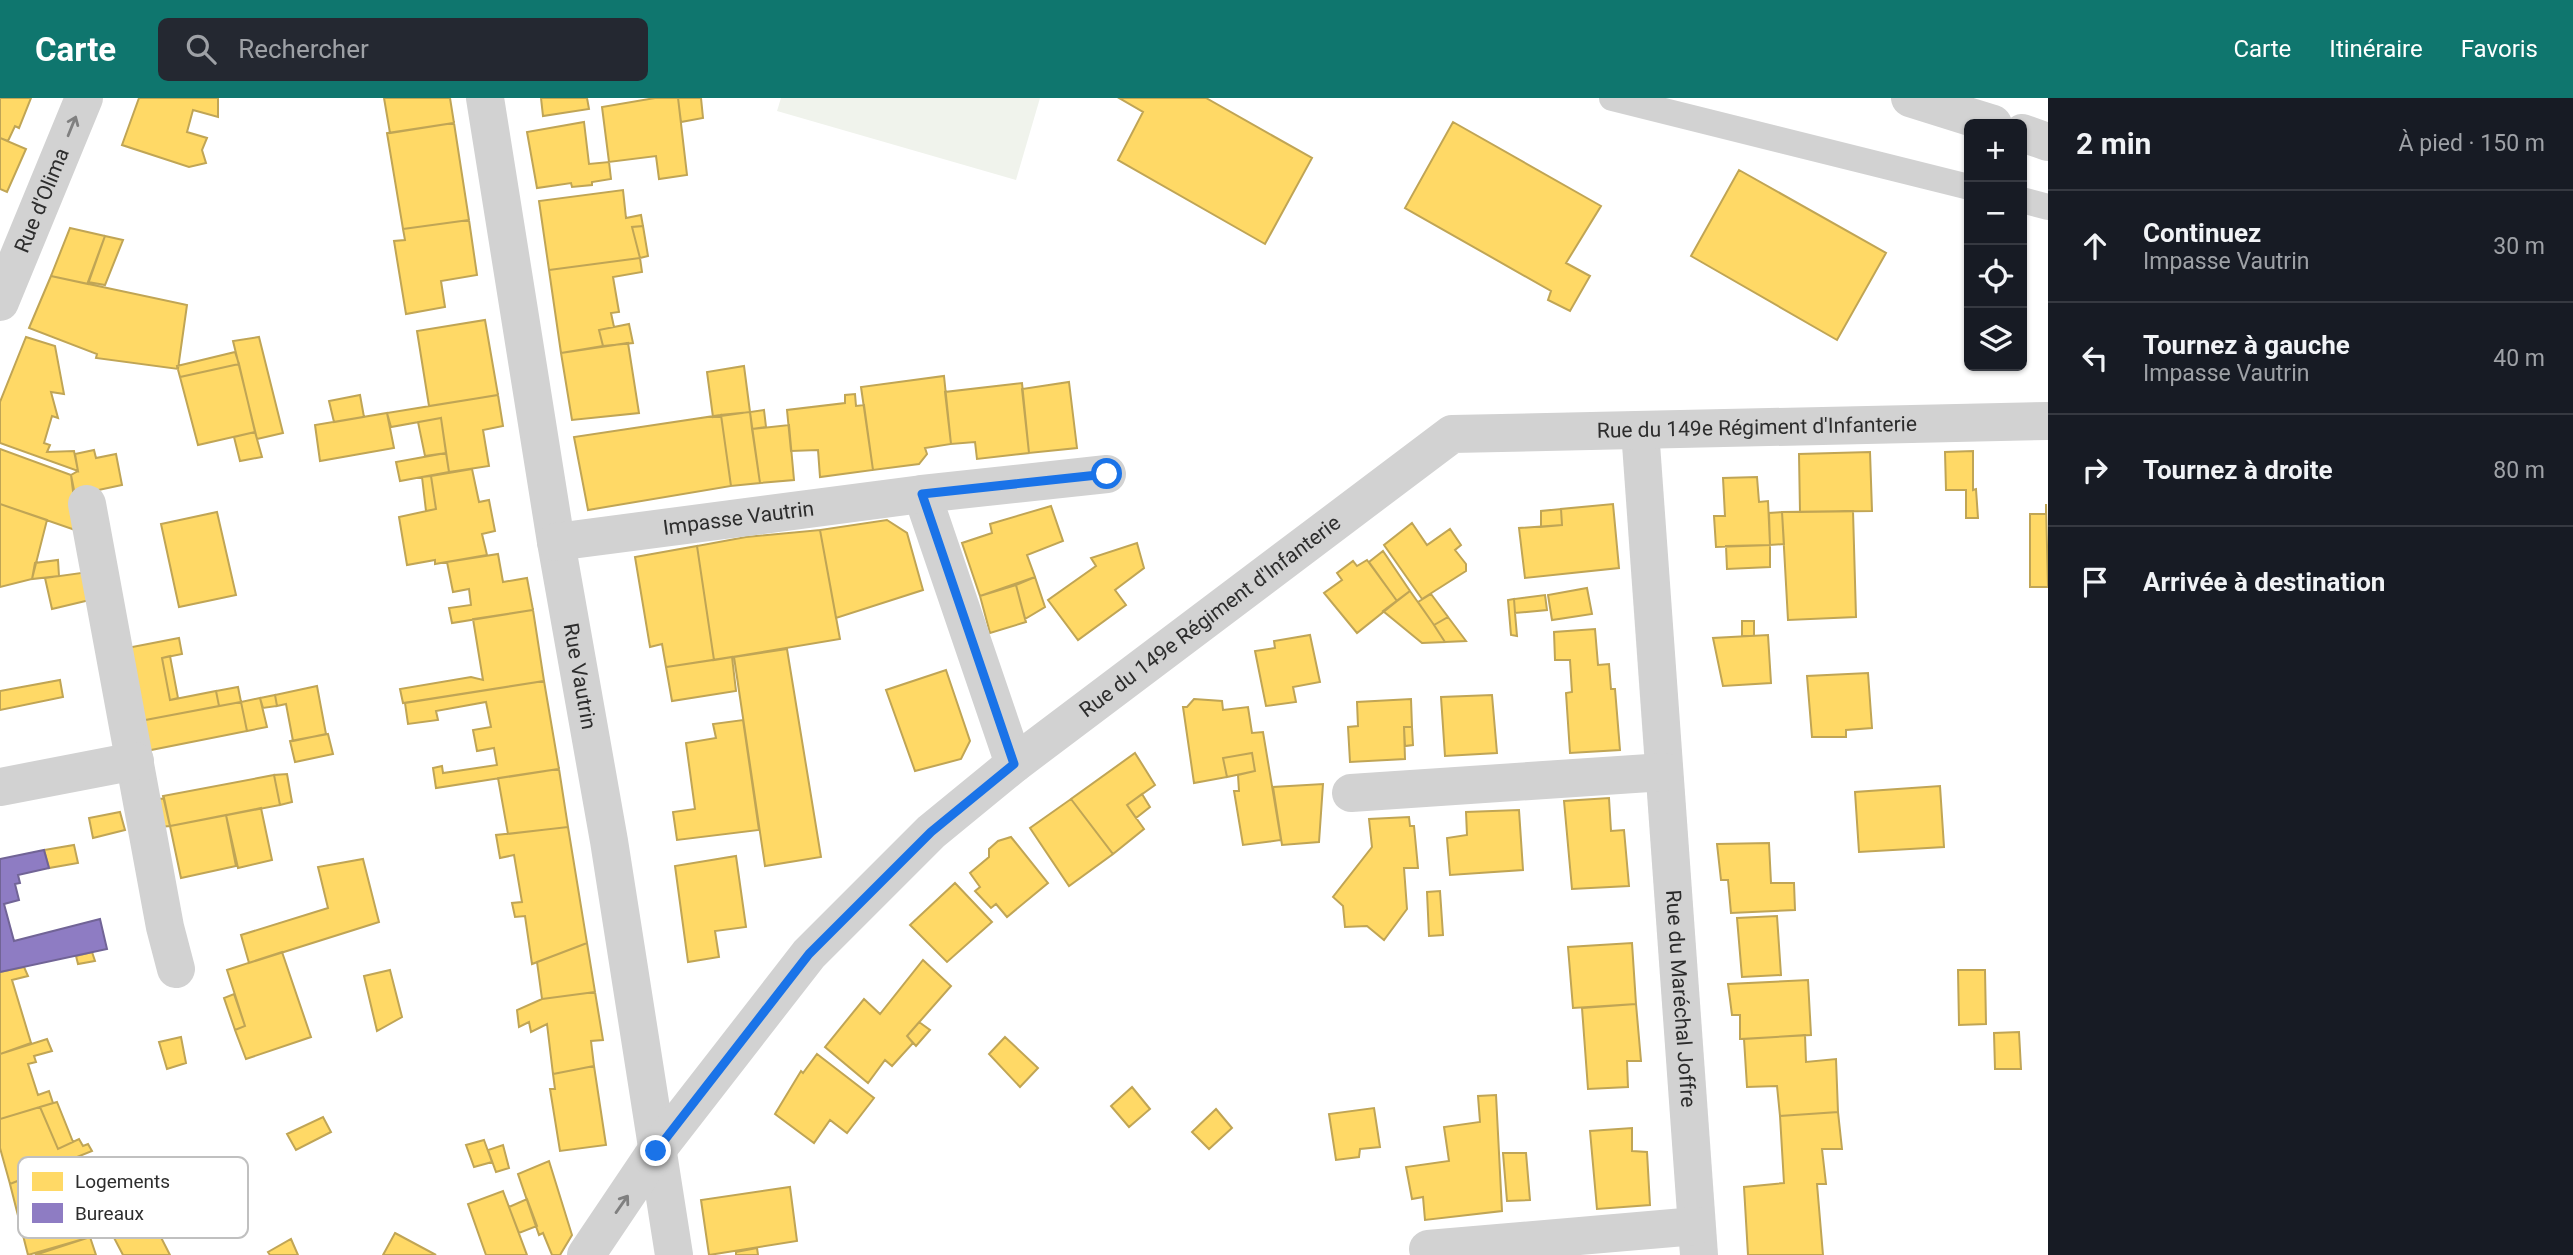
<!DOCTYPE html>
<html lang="fr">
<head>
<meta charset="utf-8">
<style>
  body { margin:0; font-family:Roboto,sans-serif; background:#242831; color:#f1f3f6 }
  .controls { position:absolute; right:21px; top:21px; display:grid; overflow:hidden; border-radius:10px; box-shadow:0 2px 5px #0004 }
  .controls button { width:63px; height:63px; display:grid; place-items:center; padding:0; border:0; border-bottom:2px solid #363941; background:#171b24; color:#f1f3f6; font:35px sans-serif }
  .stop { position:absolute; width:21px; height:21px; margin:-16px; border:5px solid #1a73e8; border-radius:50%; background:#fff }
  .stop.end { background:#1a73e8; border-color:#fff; box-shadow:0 2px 7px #0008 }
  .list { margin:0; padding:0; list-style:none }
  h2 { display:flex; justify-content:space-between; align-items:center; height:91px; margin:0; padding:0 28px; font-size:30px }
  h2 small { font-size:23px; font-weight:400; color:#9ea1a6 }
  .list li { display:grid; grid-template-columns:46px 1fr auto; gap:21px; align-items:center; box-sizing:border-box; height:112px; padding:0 28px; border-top:2px solid #363941 }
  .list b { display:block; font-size:26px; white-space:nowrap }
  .list p { margin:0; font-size:23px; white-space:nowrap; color:#9ea1a6 }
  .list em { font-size:23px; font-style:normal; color:#9ea1a6 }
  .icon { flex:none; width:38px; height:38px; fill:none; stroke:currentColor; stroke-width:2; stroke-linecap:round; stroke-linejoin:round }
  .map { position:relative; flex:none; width:2048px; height:1157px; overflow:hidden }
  header { display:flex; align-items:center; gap:42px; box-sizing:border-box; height:98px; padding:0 35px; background:#0f766e; color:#fff }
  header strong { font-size:33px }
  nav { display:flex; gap:38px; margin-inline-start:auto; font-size:24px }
  .search { width:490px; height:63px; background:#242831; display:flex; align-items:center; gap:18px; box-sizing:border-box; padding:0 24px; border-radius:10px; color:#9ea1a6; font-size:26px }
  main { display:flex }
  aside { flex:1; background:#171b24 }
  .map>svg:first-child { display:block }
  .green { fill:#f0f3ec }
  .homes { fill:#ffd966; stroke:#c0a555; stroke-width:2 }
  .offices { fill:#8e7cc3; stroke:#716496; stroke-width:2 }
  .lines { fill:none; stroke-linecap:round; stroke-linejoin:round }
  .service { stroke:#d2d2d2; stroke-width:26 }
  .pedestrian { stroke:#d2d2d2; stroke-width:38 }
  .minor { stroke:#d2d2d2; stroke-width:38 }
  .oneway { stroke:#808080 }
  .route { stroke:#1a73e8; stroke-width:9 }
  .labels { text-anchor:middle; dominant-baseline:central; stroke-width:7; stroke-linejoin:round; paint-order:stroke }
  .street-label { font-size:21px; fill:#2d2d2d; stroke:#fff }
  .key { fill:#fff; stroke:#c0c0c0; stroke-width:2 }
  .key-label { font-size:19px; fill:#2d2d2d }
</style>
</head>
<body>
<header>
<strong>Carte</strong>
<div class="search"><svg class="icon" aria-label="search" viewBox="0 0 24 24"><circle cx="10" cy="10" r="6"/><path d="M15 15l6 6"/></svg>Rechercher</div>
<nav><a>Carte</a><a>Itinéraire</a><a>Favoris</a></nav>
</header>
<main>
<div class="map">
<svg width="2048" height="1157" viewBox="0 0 2048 1157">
  <rect width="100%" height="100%" fill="#fff"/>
  <!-- green -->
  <path class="green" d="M 781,0 L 1040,0 L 1016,82 L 777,13 Z"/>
  <!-- homes -->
  <path class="homes" d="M 0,0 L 31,0 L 19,30 L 15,28 L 8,43 L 0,40 Z
    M 139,0 L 218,0 L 218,19 L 193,12 L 187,34 L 207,40 L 202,52 L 206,65 L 189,69 L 122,47 Z
    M 384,0 L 450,0 L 454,25 L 390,35 Z
    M 541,0 L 587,0 L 589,11 L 543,18 Z
    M 678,0 L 701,0 L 703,20 L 681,24 Z
    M 678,0 L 687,77 L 659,81 L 656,58 L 609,64 L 602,9 L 655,0 Z
    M 1119,0 L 1206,0 L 1312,60 L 1265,146 L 1118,62 L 1143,14 Z
    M 584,24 L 589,66 L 609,64 L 611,81 L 592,84 L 592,87 L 572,89 L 571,85 L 537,90 L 527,34 Z
    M 1453,24 L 1601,108 L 1566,165 L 1590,178 L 1570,213 L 1548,202 L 1551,193 L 1405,110 Z
    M 454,25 L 469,122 L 403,131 L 387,35 Z
    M 0,40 L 26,51 L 7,94 L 0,91 Z
    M 1739,72 L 1886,155 L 1837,242 L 1691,158 Z
    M 623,92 L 626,120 L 641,117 L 643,128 L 632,129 L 640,160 L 549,172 L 539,103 Z
    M 469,122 L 477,177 L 441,183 L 445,209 L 406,216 L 394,143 L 405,142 L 403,131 Z
    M 643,128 L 648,158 L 640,160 L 632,129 Z
    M 70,130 L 105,138 L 88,186 L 51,178 Z
    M 105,138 L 123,142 L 105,187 L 88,184 Z
    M 640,160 L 642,174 L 613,179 L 619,214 L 611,215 L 614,229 L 599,232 L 603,248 L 561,255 L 549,172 Z
    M 51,178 L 187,207 L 178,271 L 96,260 L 97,256 L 29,230 Z
    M 485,222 L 498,297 L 429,308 L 417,233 Z
    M 629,226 L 633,245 L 603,248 L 599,232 Z
    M 26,239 L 55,248 L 64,296 L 51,294 L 58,320 L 52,318 L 44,345 L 50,347 L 47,354 L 74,353 L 78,373 L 0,345 L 0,304 Z
    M 259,239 L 283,335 L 257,341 L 233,243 Z
    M 628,245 L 639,315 L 572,322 L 561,255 Z
    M 235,254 L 239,266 L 180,279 L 177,268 Z
    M 239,266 L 255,334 L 198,347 L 180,279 Z
    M 744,268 L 750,314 L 713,319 L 707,274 Z
    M 944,278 L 951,346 L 925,350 L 927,356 L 919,366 L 873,372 L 861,289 Z
    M 1069,284 L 1077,350 L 1029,355 L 1022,291 Z
    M 1022,285 L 1029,355 L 977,361 L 975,344 L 951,346 L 945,294 Z
    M 855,296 L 856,308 L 864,307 L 873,372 L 820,379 L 818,352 L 791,353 L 787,312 L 845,305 L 845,297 Z
    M 360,297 L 364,319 L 334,324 L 329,303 Z
    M 498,297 L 503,328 L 483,332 L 489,368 L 449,374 L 441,320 L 391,329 L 387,315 Z
    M 764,312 L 766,329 L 752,331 L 750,314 Z
    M 750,314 L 760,385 L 731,388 L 721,317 Z
    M 387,315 L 394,350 L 320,363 L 315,327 Z
    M 721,317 L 731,388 L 588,412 L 574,339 Z
    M 441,320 L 446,355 L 425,358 L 418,324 Z
    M 789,327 L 794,382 L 760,385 L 752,331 Z
    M 255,334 L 262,359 L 240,363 L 234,339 Z
    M 0,351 L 71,377 L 78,433 L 0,406 Z
    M 94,352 L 96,360 L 116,356 L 122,387 L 75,397 L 71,377 L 78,373 L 75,356 Z
    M 1973,353 L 1973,392 L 1976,391 L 1978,420 L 1966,420 L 1966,392 L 1946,392 L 1945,354 Z
    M 1870,354 L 1872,413 L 1800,414 L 1799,356 Z
    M 446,355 L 449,374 L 400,383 L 396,364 Z
    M 472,371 L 479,404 L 489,402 L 495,433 L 482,436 L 487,457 L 435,466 L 435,462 L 407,467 L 399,419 L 436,411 L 431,378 Z
    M 431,378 L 436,411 L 426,413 L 422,379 Z
    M 1757,379 L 1759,404 L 1768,403 L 1770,447 L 1716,449 L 1714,418 L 1725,418 L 1723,380 Z
    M 0,406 L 47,422 L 32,481 L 0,489 Z
    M 1613,406 L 1619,470 L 1525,480 L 1519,430 L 1562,427 L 1561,411 Z
    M 2046,406 L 2048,489 L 2030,489 L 2030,416 L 2046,416 Z
    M 1051,408 L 1063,443 L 1027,457 L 1035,479 L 980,498 L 962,445 L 992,435 L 990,426 Z
    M 1561,411 L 1562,427 L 1541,429 L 1541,413 Z
    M 1853,413 L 1856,519 L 1788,522 L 1782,414 Z
    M 217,414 L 236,497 L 179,509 L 161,426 Z
    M 1782,414 L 1784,446 L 1770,447 L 1769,415 Z
    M 887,422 L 907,435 L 923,492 L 836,520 L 820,432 Z
    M 1412,425 L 1427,447 L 1450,431 L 1461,447 L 1455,452 L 1466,466 L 1466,473 L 1422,501 L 1384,447 Z
    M 820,432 L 840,541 L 714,562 L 697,448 L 746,439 Z
    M 1137,445 L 1144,470 L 1115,492 L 1126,507 L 1078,542 L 1048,502 L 1096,468 L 1091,460 Z
    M 1770,447 L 1770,469 L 1727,471 L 1726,448 Z
    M 697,448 L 714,562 L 666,569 L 662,546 L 650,549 L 635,459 Z
    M 1383,453 L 1410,493 L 1397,503 L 1369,464 Z
    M 498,456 L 503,484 L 527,480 L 533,512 L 452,525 L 449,510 L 471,507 L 469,491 L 453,494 L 447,464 Z
    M 58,462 L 59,478 L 32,481 L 35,465 Z
    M 1367,462 L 1397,503 L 1357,535 L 1324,495 L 1342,482 L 1337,475 L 1353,463 L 1357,468 Z
    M 88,474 L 94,501 L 52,511 L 45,480 Z
    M 1035,479 L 1045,509 L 1025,521 L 1016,487 Z
    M 1016,487 L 1026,524 L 990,535 L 980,498 Z
    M 1587,490 L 1592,516 L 1552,522 L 1548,497 Z
    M 1410,493 L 1434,527 L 1445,544 L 1422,545 L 1383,513 Z
    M 1431,496 L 1448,519 L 1434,527 L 1418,504 Z
    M 1545,497 L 1547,512 L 1515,515 L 1514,501 Z
    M 1514,501 L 1515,515 L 1517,538 L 1511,537 L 1508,502 Z
    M 533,512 L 544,583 L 403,605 L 400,591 L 471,579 L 483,582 L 473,521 Z
    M 1448,519 L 1466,543 L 1445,544 L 1434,527 Z
    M 1742,523 L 1754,523 L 1754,538 L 1742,538 Z
    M 1595,531 L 1598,567 L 1609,566 L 1611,591 L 1615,591 L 1620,652 L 1570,655 L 1566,595 L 1572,594 L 1570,562 L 1555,562 L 1554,534 Z
    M 1310,537 L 1320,584 L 1293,589 L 1296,604 L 1266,608 L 1255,553 L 1275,550 L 1274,543 Z
    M 1768,537 L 1771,585 L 1723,588 L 1713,540 Z
    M 179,540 L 182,556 L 162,560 L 170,602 L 216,593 L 219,608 L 140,623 L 127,550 Z
    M 787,551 L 821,759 L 765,768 L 734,559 Z
    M 170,558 L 178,600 L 170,602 L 162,560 Z
    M 732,559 L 736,593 L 672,603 L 666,569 Z
    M 946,572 L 970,643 L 961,661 L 915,673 L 886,592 Z
    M 1868,575 L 1872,630 L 1846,632 L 1846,639 L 1812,639 L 1807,578 Z
    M 60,582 L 63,599 L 0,612 L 0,593 Z
    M 544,583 L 559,671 L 436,690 L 433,670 L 442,668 L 443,675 L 497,667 L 494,650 L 477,653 L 473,632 L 491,629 L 486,604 L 436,613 L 438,622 L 408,626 L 405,605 Z
    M 317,588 L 326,636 L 293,643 L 286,606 L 277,608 L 275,597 Z
    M 238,589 L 241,604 L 219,608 L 216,593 Z
    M 275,597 L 277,608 L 263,610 L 260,600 Z
    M 1492,597 L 1497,655 L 1445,658 L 1441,599 Z
    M 260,600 L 267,629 L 247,633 L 241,604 Z
    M 1194,601 L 1222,603 L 1223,612 L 1248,609 L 1252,635 L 1263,634 L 1281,742 L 1243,747 L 1234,693 L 1239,693 L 1238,677 L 1255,673 L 1252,655 L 1223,660 L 1227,679 L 1194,685 L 1183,609 L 1187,609 Z
    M 1411,601 L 1412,629 L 1404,629 L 1405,661 L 1350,664 L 1348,629 L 1358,628 L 1357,604 Z
    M 241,604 L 247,633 L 146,653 L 140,623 Z
    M 743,622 L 759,732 L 677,742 L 673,714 L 695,711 L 686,645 L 716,640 L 713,626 Z
    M 1404,629 L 1412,629 L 1413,647 L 1405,648 Z
    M 328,636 L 333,656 L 295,664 L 290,643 Z
    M 1135,655 L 1155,687 L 1127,707 L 1144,731 L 1113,756 L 1071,701 Z
    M 1252,655 L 1255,673 L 1227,679 L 1223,660 Z
    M 559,671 L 568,729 L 508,736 L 498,680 Z
    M 287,676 L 292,704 L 280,707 L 274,677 Z
    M 274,677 L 280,707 L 170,728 L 163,698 Z
    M 1323,686 L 1319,744 L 1282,747 L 1273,689 Z
    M 1940,688 L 1944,749 L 1859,754 L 1855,694 Z
    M 1142,696 L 1150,709 L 1136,720 L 1127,707 Z
    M 164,700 L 170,728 L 159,729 L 154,702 Z
    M 1609,700 L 1611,733 L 1624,732 L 1629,788 L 1572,791 L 1564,703 Z
    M 1071,701 L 1113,756 L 1069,788 L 1030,730 Z
    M 261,710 L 272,762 L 238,770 L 226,717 Z
    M 1519,712 L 1523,772 L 1450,777 L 1447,740 L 1467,737 L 1466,714 Z
    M 120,714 L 125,732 L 93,740 L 89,720 Z
    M 226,717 L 236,768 L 181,780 L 170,728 Z
    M 1409,719 L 1410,728 L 1414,728 L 1418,770 L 1404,770 L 1407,811 L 1384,842 L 1367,828 L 1345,829 L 1343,808 L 1333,799 L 1372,749 L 1369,721 Z
    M 568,729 L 587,845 L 532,866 L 525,818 L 515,819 L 512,805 L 522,804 L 514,757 L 500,760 L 496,737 Z
    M 1011,739 L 1048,785 L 1007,819 L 996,806 L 991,810 L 975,793 L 980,789 L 970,775 L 989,759 L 989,751 L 998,743 Z
    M 1769,745 L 1771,785 L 1794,785 L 1795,812 L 1731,815 L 1728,782 L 1721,782 L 1717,746 Z
    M 74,747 L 78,765 L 49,770 L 44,752 Z
    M 736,758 L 746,829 L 715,833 L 719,859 L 688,864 L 675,768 Z
    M 363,761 L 379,824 L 249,865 L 241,837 L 328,810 L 318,769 Z
    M 955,785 L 992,824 L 947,864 L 910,827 Z
    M 1440,793 L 1443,837 L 1429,838 L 1427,794 Z
    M 1777,818 L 1781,877 L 1742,879 L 1737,820 Z
    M 587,845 L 595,894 L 542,901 L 537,864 Z
    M 1632,845 L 1636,906 L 1573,910 L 1568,849 Z
    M 92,854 L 95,863 L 78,866 L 76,858 Z
    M 282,854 L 311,939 L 246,961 L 235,932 L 245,928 L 227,872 Z
    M 923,862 L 951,888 L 907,938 L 913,945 L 892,968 L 885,962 L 868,985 L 825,949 L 864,901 L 880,916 Z
    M 24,869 L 28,878 L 12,882 L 31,945 L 0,956 L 0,874 Z
    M 390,872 L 402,919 L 377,933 L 364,878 Z
    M 1958,872 L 1985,872 L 1986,926 L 1959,927 Z
    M 1808,882 L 1811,937 L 1740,941 L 1740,917 L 1732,917 L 1728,886 Z
    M 595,894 L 603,942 L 591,943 L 594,968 L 553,976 L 547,926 L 531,934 L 529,924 L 519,929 L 517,912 L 542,901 Z
    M 234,896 L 245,928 L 235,932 L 224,900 Z
    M 1636,906 L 1641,963 L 1627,963 L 1628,989 L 1588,991 L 1582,910 Z
    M 919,924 L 930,932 L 916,948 L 907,938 Z
    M 2019,934 L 2021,971 L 1995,971 L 1994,935 Z
    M 1805,937 L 1806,964 L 1836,961 L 1838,1014 L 1780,1018 L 1777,988 L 1747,989 L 1744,941 Z
    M 181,939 L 186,965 L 167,971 L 159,944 Z
    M 1005,939 L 1038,970 L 1020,989 L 989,956 Z
    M 47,941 L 52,953 L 34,958 L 36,964 L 28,966 L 38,997 L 49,993 L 53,1005 L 0,1021 L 0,956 Z
    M 817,956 L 874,1000 L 847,1035 L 830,1022 L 814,1045 L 775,1016 L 801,973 L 803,975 Z
    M 594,968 L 606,1047 L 560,1053 L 550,991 L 555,991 L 553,976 Z
    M 1132,989 L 1150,1011 L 1129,1029 L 1111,1008 Z
    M 1496,997 L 1502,1113 L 1425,1122 L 1423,1099 L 1412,1101 L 1406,1069 L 1449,1063 L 1444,1029 L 1480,1024 L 1478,998 Z
    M 57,1004 L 73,1044 L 58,1051 L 40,1009 Z
    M 40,1009 L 58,1051 L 79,1041 L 83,1048 L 88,1046 L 92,1053 L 10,1086 L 0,1050 L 0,1021 Z
    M 1374,1010 L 1380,1049 L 1360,1051 L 1359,1059 L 1336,1062 L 1329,1016 Z
    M 1216,1011 L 1232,1030 L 1209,1051 L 1192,1034 Z
    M 1838,1014 L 1842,1051 L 1822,1051 L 1826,1086 L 1817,1086 L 1823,1157 L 1748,1157 L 1744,1089 L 1784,1085 L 1780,1018 Z
    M 323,1019 L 331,1034 L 296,1052 L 287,1036 Z
    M 1632,1030 L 1632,1053 L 1647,1054 L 1650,1107 L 1597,1111 L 1590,1033 Z
    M 484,1042 L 492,1064 L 474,1069 L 466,1047 Z
    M 503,1047 L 509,1070 L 496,1074 L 488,1052 Z
    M 1503,1055 L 1526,1055 L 1530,1102 L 1507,1103 Z
    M 549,1063 L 572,1137 L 560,1157 L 552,1157 L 543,1135 L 539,1137 L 518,1076 Z
    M 62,1065 L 87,1140 L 28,1157 L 10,1086 Z
    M 790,1089 L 797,1143 L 709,1157 L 701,1102 Z
    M 503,1093 L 527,1157 L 486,1157 L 468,1106 Z
    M 527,1101 L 537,1128 L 519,1135 L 509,1109 Z
    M 149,1116 L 170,1157 L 123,1157 L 112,1136 Z
    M 395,1135 L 436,1157 L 383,1157 Z
    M 90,1139 L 96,1157 L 35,1157 L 87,1140 Z
    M 291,1141 L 298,1157 L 270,1157 L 268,1154 Z
    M 757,1150 L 758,1157 L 736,1157 L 736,1154 Z"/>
  <!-- offices -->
  <path class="offices" d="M 44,752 L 49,770 L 18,777 L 20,785 L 15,786 L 19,802 L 4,806 L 14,843 L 100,821 L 107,851 L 0,874 L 0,761 Z"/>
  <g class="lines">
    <!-- service -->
    <path class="service" d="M 1612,0 L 1969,89
      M 2022,102 L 2048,109"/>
    <!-- pedestrian -->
    <path class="pedestrian" d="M 1910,0 L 1993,26
      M 2022,35 L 2048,44"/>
    <!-- minor -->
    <g class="minor">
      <path id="s1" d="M 485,0 L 556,444 L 609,743 L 674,1157"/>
      <path id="s2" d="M 0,204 L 84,0"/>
      <path id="s3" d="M 1640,332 L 1699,1157"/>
      <path d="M 922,396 L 1014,666"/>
      <path d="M 87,406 L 165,829 L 176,871"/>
      <path id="s4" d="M 556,444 L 922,396 L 1107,376"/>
      <path d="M 0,689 L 135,663"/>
      <path d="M 1351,695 L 1664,674"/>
      <path d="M 1428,1151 L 1696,1128"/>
      <path id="s5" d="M 586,1157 L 656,1053 L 809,856 L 931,734 L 1014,666 L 1452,336 L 2048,323"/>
    </g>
  </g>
  <!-- one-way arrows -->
  <defs><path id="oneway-shaft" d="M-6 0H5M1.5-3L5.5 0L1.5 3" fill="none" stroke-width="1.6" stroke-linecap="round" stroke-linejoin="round" transform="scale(1.75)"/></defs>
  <g class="oneway">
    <use href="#oneway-shaft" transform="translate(72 28) rotate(-68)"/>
    <use href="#oneway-shaft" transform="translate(622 1106) rotate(-55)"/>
  </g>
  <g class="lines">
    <!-- route -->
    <path class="route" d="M 656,1053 L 809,856 L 931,734 L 1014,666 L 922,396 L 1107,376"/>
  </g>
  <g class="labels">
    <!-- street labels -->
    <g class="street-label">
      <text stroke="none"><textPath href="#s2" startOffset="110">Rue d'Olima</textPath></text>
      <text stroke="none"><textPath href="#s5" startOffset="1508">Rue du 149e Régiment d'Infanterie</textPath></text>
      <text stroke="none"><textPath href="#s4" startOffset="184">Impasse Vautrin</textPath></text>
      <text stroke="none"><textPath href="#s5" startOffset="900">Rue du 149e Régiment d'Infanterie</textPath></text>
      <text stroke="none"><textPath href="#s1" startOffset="586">Rue Vautrin</textPath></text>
      <text stroke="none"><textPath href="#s3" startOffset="570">Rue du Maréchal Joffre</textPath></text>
    </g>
  </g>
  <!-- legend -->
  <rect x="18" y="1059" width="230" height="81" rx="10" class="key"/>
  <rect x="32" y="1074" width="31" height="19" fill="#ffd966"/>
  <rect x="32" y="1105" width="31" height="20" fill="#8e7cc3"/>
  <g class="key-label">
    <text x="75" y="1090">Logements</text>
    <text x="75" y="1122">Bureaux</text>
  </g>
</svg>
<div class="controls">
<button>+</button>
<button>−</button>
<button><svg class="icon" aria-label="locate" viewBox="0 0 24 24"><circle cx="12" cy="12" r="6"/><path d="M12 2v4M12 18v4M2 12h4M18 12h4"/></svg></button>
<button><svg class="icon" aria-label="layers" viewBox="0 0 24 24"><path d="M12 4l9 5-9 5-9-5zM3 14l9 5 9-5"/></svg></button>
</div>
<div class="stop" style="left:1107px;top:376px"></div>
<div class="stop end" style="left:656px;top:1053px"></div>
</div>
<aside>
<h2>2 min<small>À pied · 150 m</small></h2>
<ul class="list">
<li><svg class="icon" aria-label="ahead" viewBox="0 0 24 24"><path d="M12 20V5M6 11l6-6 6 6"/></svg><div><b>Continuez</b><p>Impasse Vautrin</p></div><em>30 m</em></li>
<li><svg class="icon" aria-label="left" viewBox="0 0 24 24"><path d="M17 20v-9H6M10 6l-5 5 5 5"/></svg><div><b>Tournez à gauche</b><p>Impasse Vautrin</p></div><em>40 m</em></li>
<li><svg class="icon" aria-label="right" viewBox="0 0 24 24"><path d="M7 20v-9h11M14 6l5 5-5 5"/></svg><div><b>Tournez à droite</b></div><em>80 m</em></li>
<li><svg class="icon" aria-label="arrive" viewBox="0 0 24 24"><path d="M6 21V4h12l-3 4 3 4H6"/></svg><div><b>Arrivée à destination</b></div></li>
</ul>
</aside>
</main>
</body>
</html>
